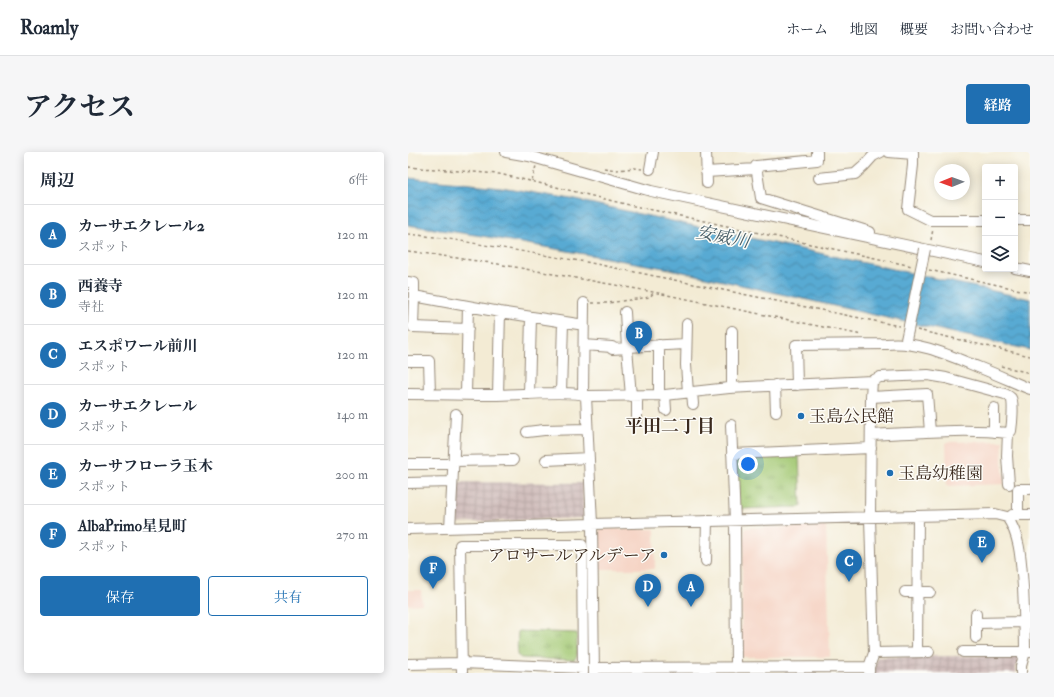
<!DOCTYPE html>
<html lang="ja">
<head>
<meta charset="utf-8">
<style>
  body { margin:0; font-family:"IM FELL Double Pica","Noto Serif JP",serif; background:#f6f6f7; color:#1f2937 }
  .controls { position:absolute; right:12px; top:12px; display:grid; overflow:hidden; border-radius:4px; box-shadow:0 2px 10px #0003 }
  .controls button { width:36px; height:36px; display:grid; place-items:center; padding:0; border:0; border-bottom:1px solid #e0e1e3; background:#fff; color:#1f2937; font:20px sans-serif }
  .compass { position:absolute; left:526px; top:12px; width:36px; height:36px; border-radius:50%; background:#fff; box-shadow:0 2px 10px #0003; rotate:269deg }
  .you { position:absolute; left:340px; top:312px; width:14px; height:14px; margin:-10px; border:3px solid #fff; border-radius:50%; background:#1a73e8; box-shadow:0 0 0 6px #1a73e833 }
  .badge { display:grid; place-items:center; width:26px; height:26px; border-radius:50%; background:#1f6fb2; color:#fff; font-size:13px; font-weight:700 }
  .pin { position:absolute; translate:-50% -33px; filter:drop-shadow(0 1px 2px #0008) }
  .pin::after { content:''; position:absolute; top:21px; width:14px; height:12px; background:inherit; clip-path:polygon(0 0,100% 0,50% 100%) }
  .list { margin:0; padding:0; list-style:none }
  h2 { display:flex; justify-content:space-between; align-items:center; height:52px; margin:0; padding:0 16px; font-size:17px }
  h2 small { font-size:13px; font-weight:400; color:#747a83 }
  .list li { display:grid; grid-template-columns:26px 1fr auto; gap:12px; align-items:center; box-sizing:border-box; height:60px; padding:0 16px; border-top:1px solid #e0e1e3 }
  .list b { display:block; font-size:15px; white-space:nowrap }
  .list p { margin:0; font-size:13px; white-space:nowrap; color:#747a83 }
  .list em { font-size:13px; font-style:normal; color:#747a83 }
  .actions { display:flex; gap:8px; padding:12px 16px }
  .actions a { flex:1; padding:9px 0; border:1px solid #1f6fb2; border-radius:4px; text-align:center; font-size:14px; color:#1f6fb2 }
  .actions .main { background:#1f6fb2; color:#fff }
  .icon { flex:none; width:22px; height:22px; fill:none; stroke:currentColor; stroke-width:2; stroke-linecap:round; stroke-linejoin:round }
  .map { position:relative; flex:none; width:622px; height:521px; overflow:hidden; border-radius:4px }
  header { display:flex; align-items:center; gap:24px; box-sizing:border-box; height:56px; padding:0 20px; background:#fff; border-bottom:1px solid #e0e1e3 }
  header strong { font-size:19px }
  nav { display:flex; gap:22px; margin-inline-start:auto; font-size:14px }
  .intro { display:flex; align-items:center; justify-content:space-between; box-sizing:border-box; height:96px; padding:0 24px }
  h1 { margin:0; font-size:28px }
  .button { padding:10px 18px; border-radius:4px; background:#1f6fb2; color:#fff; font-size:14px; font-weight:700 }
  main { display:flex; gap:24px; padding:0 24px }
  aside { flex:1; background:#fff; border-radius:4px; box-shadow:0 2px 10px #0003 }
  .map>svg:first-child { display:block }
  .built { fill:#f5d2c2 }
  .industrial { fill:url(#industrial-grid) }
  .grass { fill:url(#grass-tufts); stroke:#6e7848 }
  .water { fill:url(#water-waves); stroke:#4a6a78 }
  .lines { fill:none; stroke-linecap:round; stroke-linejoin:round }
  .minor-casing { stroke:#978a79; stroke-width:12 }
  .path { stroke:#978a79; stroke-width:1.5; stroke-dasharray:3 3; stroke-linecap:butt }
  .minor { stroke:#fff; stroke-width:10 }
  .minor-bridge-casing { stroke:#978a79; stroke-width:12; stroke-linecap:butt }
  .minor-bridge { stroke:#fff; stroke-width:10 }
  .poi-dot { fill:#1f6fb2; stroke:#fdfcf7; stroke-width:1.5 }
  .labels { text-anchor:middle; dominant-baseline:central; stroke-width:3; stroke-linejoin:round; paint-order:stroke }
  .poi-label { font-size:17px; fill:#3b2a1e; stroke:#fdfcf7; text-anchor:start }
  .water-label { font-size:18px; font-style:italic; fill:#475d66; stroke:#fdfcf7 }
  .neighbourhood-label { font-size:18px; font-weight:bold; fill:#3b2a1e; stroke:#fdfcf7 }
</style>
</head>
<body>
<header>
<strong>Roamly</strong>
<nav><a>ホーム</a><a>地図</a><a>概要</a><a>お問い合わせ</a></nav>
</header>
<div class="intro"><h1>アクセス</h1><a class="button">経路</a></div>
<main>
<aside>
<h2>周辺<small>6件</small></h2>
<ul class="list">
<li><span class="badge">A</span><div><b>カーサエクレール2</b><p>スポット</p></div><em>120 m</em></li>
<li><span class="badge">B</span><div><b>西養寺</b><p>寺社</p></div><em>120 m</em></li>
<li><span class="badge">C</span><div><b>エスポワール前川</b><p>スポット</p></div><em>120 m</em></li>
<li><span class="badge">D</span><div><b>カーサエクレール</b><p>スポット</p></div><em>140 m</em></li>
<li><span class="badge">E</span><div><b>カーサフローラ玉木</b><p>スポット</p></div><em>200 m</em></li>
<li><span class="badge">F</span><div><b>AlbaPrimo星見町</b><p>スポット</p></div><em>270 m</em></li>
</ul>
<div class="actions"><a class="main">保存</a><a>共有</a></div>
</aside>
<div class="map">
<svg width="622" height="521" viewBox="0 0 622 521">
  <defs>
    <pattern id="industrial-grid" width="8" height="8" patternUnits="userSpaceOnUse"><rect width="8" height="8" fill="#d1bfbd"/><path d="M0 4h8M4 0v8" fill="none" stroke="#b4a4a2"/></pattern>
    <pattern id="grass-tufts" width="24" height="20" patternUnits="userSpaceOnUse"><rect width="24" height="20" fill="#a1c771"/><path d="M3 7l-1-3M5 7V3M7 7l1-3M15 17l-1-3M17 17v-4M19 17l1-3" fill="none" stroke="#84a25c"/></pattern>
    <pattern id="water-waves" width="16" height="10" patternUnits="userSpaceOnUse"><rect width="16" height="10" fill="#58aad3"/><path d="M0 5q4-4 8 0t8 0" fill="none" stroke="#4a8bab"/></pattern>
  </defs>
  <rect width="100%" height="100%" fill="#fdfcf7"/>
  <filter id="ink" filterUnits="userSpaceOnUse"><feTurbulence type="fractalNoise" baseFrequency=".025" numOctaves="2"/><feDisplacementMap in="SourceGraphic" scale="8" xChannelSelector="R" yChannelSelector="G"/><feConvolveMatrix kernelMatrix="1 2 1 2 8 2 1 2 1" color-interpolation-filters="sRGB"/></filter>
  <filter id="wash" filterUnits="userSpaceOnUse"><feTurbulence type="fractalNoise" baseFrequency=".012" numOctaves="4" result="noise"/><feDisplacementMap in="SourceGraphic" scale="16" xChannelSelector="R" yChannelSelector="G"/><feGaussianBlur stdDeviation="0.9" result="paint"/><feColorMatrix in="noise" values="0 0 0 0 0 0 0 0 0 0 0 0 0 0 0 0 0 1.4 0 .05"/><feComposite in="paint" operator="in"/></filter>
  <g filter="url(#wash)">
    <rect width="100%" height="100%" fill="#f3ebd4"/>
    <!-- built -->
    <path class="built" d="M 595,289 L 594,310 L 597,332 L 539,334 L 538,290 Z
      M 418,374 L 422,505 L 333,505 L 334,421 L 337,376 Z
      M 193,377 L 247,377 L 247,417 L 189,417 L 189,382 Z
      M 0,438 L 13,438 L 14,452 L 0,453 Z"/>
    <!-- industrial -->
    <path class="industrial" d="M 50,330 L 175,331 L 176,366 L 46,371 L 46,355 Z
      M 610,503 L 611,512 L 608,515 L 608,521 L 465,521 L 469,505 Z"/>
    <!-- grass -->
    <path class="grass" d="M 391,302 L 393,355 L 329,357 L 327,308 L 330,304 Z
      M 110,479 L 169,481 L 169,504 L 166,508 L 113,506 L 109,503 Z"/>
    <!-- water -->
    <path class="water" d="M 0,26 L 93,35 L 163,47 L 622,147 L 622,198 L 262,117 L 74,84 L 0,73 Z"/>
  </g>
  <g filter="url(#ink)">
    <g class="lines">
      <!-- minor casing -->
      <g class="minor-casing">
        <path id="minor" d="M 98,0 L 121,4 L 243,39 L 577,110
          M 298,0 L 299,31
          M 409,0 L 409,8 L 348,14 L 353,46 L 462,80
          M 481,0 L 505,2
          M 505,0 L 505,13 L 500,57 L 522,68 L 577,68
          M 242,17 L 245,0
          M 298,20 L 348,17
          M 411,26 L 447,22 L 456,14 L 465,4 L 473,0
          M 607,68 L 622,68
          M 607,116 L 622,119
          M 0,130 L 6,131 L 6,144 L 5,175 L 60,177
          M 6,144 L 92,160 L 170,172
          M 217,160 L 219,196
          M 279,172 L 278,213 L 280,240
          M 324,179 L 324,236
          M 176,193 L 204,195 L 204,197 L 219,196 L 223,244
          M 251,193 L 251,243
          M 219,195 L 278,192
          M 0,209 L 21,209 L 22,242
          M 464,229 L 472,225 L 520,223 L 538,226 L 597,242 C 599,243 601,244 603,246 C 606,251 604,272 603,279 L 600,281
          M 367,233 L 368,260
          M 389,233 L 388,193 L 478,192 C 509,188 543,204 570,215 C 588,222 605,230 622,237
          M 284,240 L 285,252
          M 153,241 L 155,170
          M 0,242 C 30,242 59,243 89,243 C 105,243 168,238 178,244 L 257,243 L 321,236 L 359,234 L 464,229 L 463,245 L 462,366 L 466,501 L 461,515
          M 58,242 L 60,154
          M 121,242 L 123,165
          M 175,242 L 176,151
          M 90,243 L 92,160
          M 257,243 L 258,258
          M 178,244 L 184,372 L 186,521
          M 229,244 L 229,268
          M 463,245 L 519,242 L 522,280
          M 323,273 L 327,369 L 328,516
          M 119,280 L 136,278 L 179,277
          M 586,280 L 586,256
          M 463,283 C 508,281 555,276 600,281 L 599,304 L 601,332
          M 324,302 L 463,296
          M 138,308 L 181,306
          M 45,309 L 105,308
          M 0,312 L 45,312
          M 0,331 L 44,330
          M 610,362 L 610,337 L 622,337
          M 604,363 L 622,363
          M 42,376 L 48,262
          M 0,377 L 184,372 L 587,362 L 599,365 C 613,385 613,411 615,435 C 616,457 617,478 617,500 L 622,500
          M 298,409 L 299,369
          M 497,440 L 522,440
          M 568,462 L 568,486
          M 569,471 L 617,470
          M 509,500 L 510,364
          M 555,500 L 617,500 L 613,514 L 613,521
          M 466,501 L 521,500
          M 0,512 L 54,511 L 175,516
          M 186,516 L 461,515 L 461,520
          M 54,521 L 52,393 L 174,393 L 175,521"/>
      </g>
      <!-- path -->
      <path class="path" d="M 0,15 L 91,22 L 144,34 L 217,52 L 504,114
        M 196,16 L 209,18 L 227,16 L 234,17
        M 124,29 L 128,14
        M 0,82 L 35,86 L 183,111 L 491,174
        M 523,88 L 525,77
        M 0,99 L 90,112 L 240,139 L 454,183
        M 521,118 L 622,140
        M 184,151 L 200,151 L 242,145 L 246,140
        M 509,178 L 622,204
        M 593,214 L 622,221"/>
      <!-- minor -->
      <use href="#minor" class="minor"/>
      <!-- minor-bridge casing -->
      <g class="minor-bridge-casing">
        <path id="minor-bridge" d="M 498,188 L 517,97"/>
      </g>
      <!-- minor-bridge -->
      <use href="#minor-bridge" class="minor-bridge"/>
    </g>
  </g>
  <!-- markers -->
  <g class="poi-dot">
    <circle cx="393" cy="264" r="4"/>
    <circle cx="482" cy="321" r="4"/>
    <circle cx="256" cy="403" r="4"/>
  </g>
  <g class="labels">
    <!-- poi labels -->
    <g class="poi-label">
      <text x="401" y="264">玉島公民館</text>
      <text x="490" y="321">玉島幼稚園</text>
      <text x="248" y="403" text-anchor="end">アロサールアルデーア</text>
    </g>
    <!-- water labels -->
    <g class="water-label">
      <text transform="translate(315 85) rotate(11)">安威川</text>
    </g>
    <!-- neighbourhood labels -->
    <g class="neighbourhood-label">
      <text x="262" y="274">平田二丁目</text>
    </g>
  </g>
</svg>
<div class="controls">
<button>+</button>
<button>−</button>
<button><svg class="icon" aria-label="layers" viewBox="0 0 24 24"><path d="M12 4l9 5-9 5-9-5zM3 14l9 5 9-5"/></svg></button>
</div>
<svg class="compass" viewBox="-18 -18 36 36"><path d="M0-13l5 13h-10z" fill="#e53935"/><path d="M0 13l5-13h-10z" fill="#747a83"/></svg>
<div class="you"></div>
<div class="pin badge" style="left:283px;top:455px">A</div>
<div class="pin badge" style="left:231px;top:202px">B</div>
<div class="pin badge" style="left:441px;top:430px">C</div>
<div class="pin badge" style="left:240px;top:455px">D</div>
<div class="pin badge" style="left:574px;top:411px">E</div>
<div class="pin badge" style="left:25px;top:437px">F</div>
</div>
</main>
</body>
</html>
